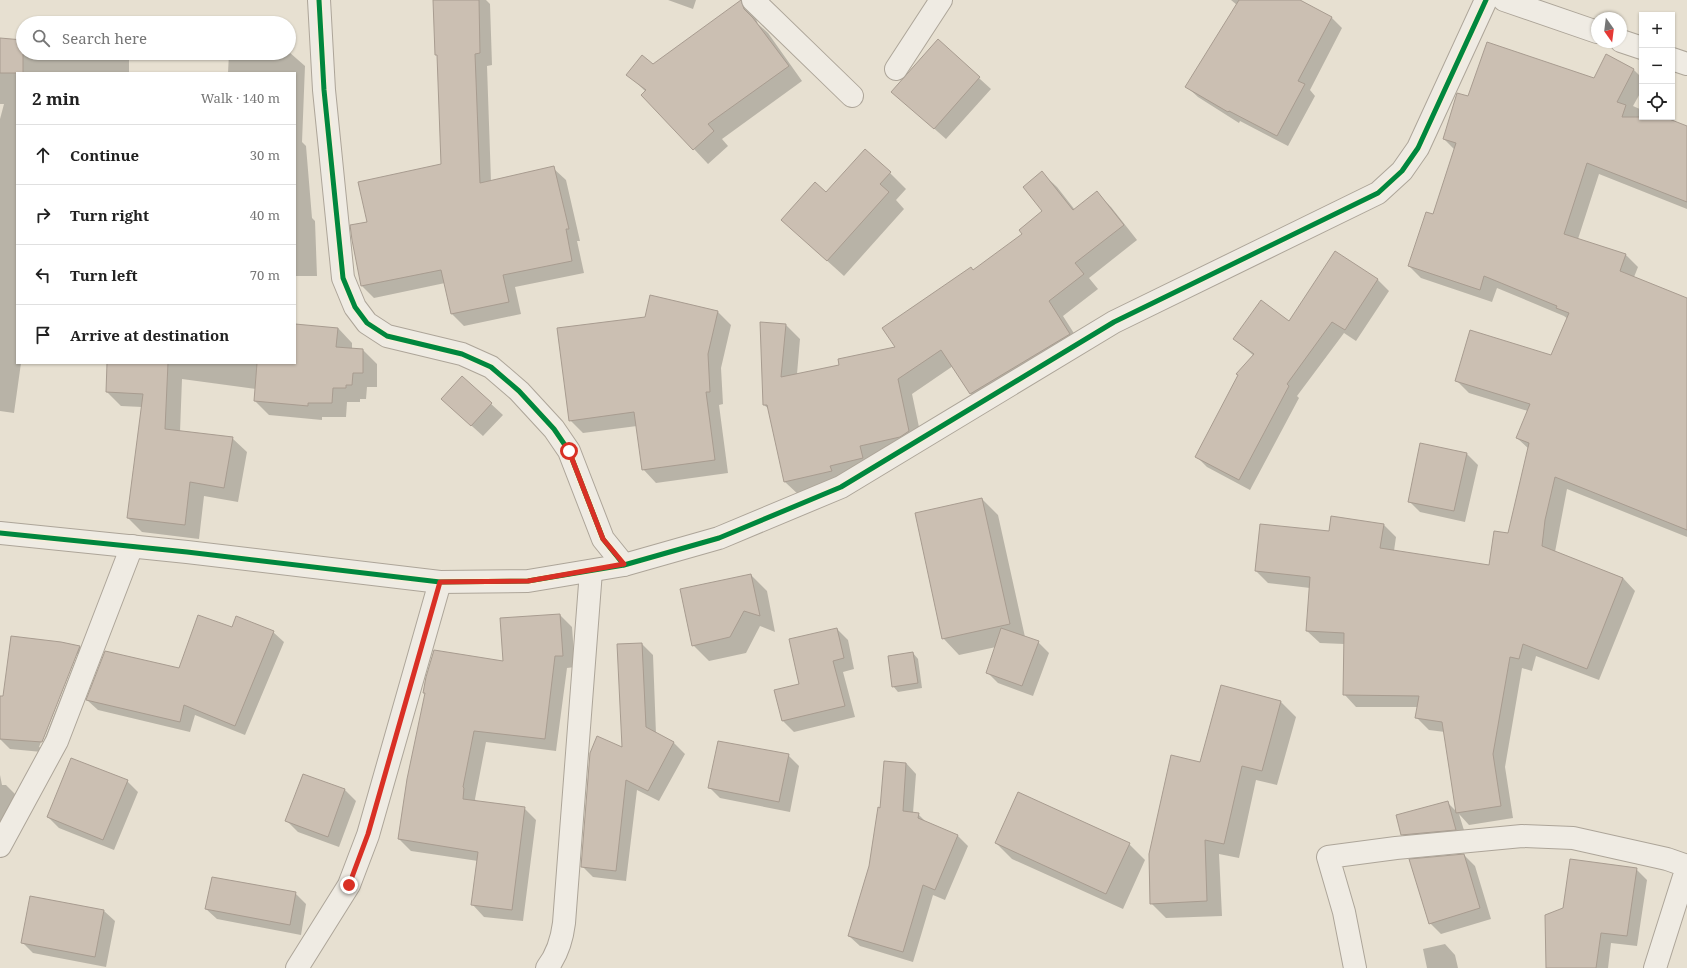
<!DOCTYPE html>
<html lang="en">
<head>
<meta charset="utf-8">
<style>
  body { margin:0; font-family:"Noto Serif",serif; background:#f6f6f6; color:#222 }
  .controls { position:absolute; right:12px; top:12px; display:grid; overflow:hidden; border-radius:0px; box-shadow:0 1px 3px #0004 }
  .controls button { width:36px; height:36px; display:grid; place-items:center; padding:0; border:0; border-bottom:1px solid #e0e0e0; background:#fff; color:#222; font:20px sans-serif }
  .compass { position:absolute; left:1591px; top:12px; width:36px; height:36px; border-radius:50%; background:#fff; box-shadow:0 1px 3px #0004; rotate:166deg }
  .stop { position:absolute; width:12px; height:12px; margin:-9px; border:3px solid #d93025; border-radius:50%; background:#fff }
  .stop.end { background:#d93025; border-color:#fff; box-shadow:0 1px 4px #0008 }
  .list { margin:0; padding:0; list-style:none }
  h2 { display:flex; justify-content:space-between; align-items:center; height:52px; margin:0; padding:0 16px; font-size:17px }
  h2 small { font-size:13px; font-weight:400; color:#767676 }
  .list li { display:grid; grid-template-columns:26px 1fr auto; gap:12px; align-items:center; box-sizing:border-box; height:60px; padding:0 16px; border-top:1px solid #e0e0e0 }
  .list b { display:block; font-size:15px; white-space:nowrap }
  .list em { font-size:13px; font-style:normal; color:#767676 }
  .icon { flex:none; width:22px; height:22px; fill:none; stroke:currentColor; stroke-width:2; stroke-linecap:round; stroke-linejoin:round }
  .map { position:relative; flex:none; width:1687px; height:968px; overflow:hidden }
  .search { position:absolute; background:#fff; box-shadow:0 1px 3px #0004; left:16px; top:16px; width:280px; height:44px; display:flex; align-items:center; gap:10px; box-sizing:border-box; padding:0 14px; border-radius:22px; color:#767676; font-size:15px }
  .panel { position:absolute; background:#fff; box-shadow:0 1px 3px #0004; left:16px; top:72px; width:280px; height:292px; border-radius:0px }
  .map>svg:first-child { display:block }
  .shadow { fill:#0003; fill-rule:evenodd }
  .building { fill:#cbbfb2; stroke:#a89c90 }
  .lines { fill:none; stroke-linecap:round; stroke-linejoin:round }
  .minor-casing { stroke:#ada599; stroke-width:24 }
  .tertiary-casing { stroke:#ada599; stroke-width:24 }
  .minor { stroke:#efebe3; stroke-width:22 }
  .tertiary { stroke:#efebe3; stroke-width:22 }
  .cycleway-casing { stroke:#f7eed8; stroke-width:8 }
  .cycleway { stroke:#00873e; stroke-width:5 }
  .route { stroke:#d93025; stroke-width:5 }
</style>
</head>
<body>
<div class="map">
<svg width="1687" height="968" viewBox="0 0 1687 968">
  <rect width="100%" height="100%" fill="#e7e0d1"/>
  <!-- shadow -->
  <path class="shadow" d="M 434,0 L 486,0 L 490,4 L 492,65 L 487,66 L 491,182 L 553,168 L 566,180 L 580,241 L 577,241 L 584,273 L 515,287 L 521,314 L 464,326 L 452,314 L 445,283 L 374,298 L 362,286 L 368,223 L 442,164 L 438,57 L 436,54 Z
    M 668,0 L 696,0 L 693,9 Z
    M 1231,0 L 1298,0 L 1331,17 L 1342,28 L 1310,90 L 1315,96 L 1288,146 L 1240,121 L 1239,123 L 1198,97 L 1187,87 L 1237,5 Z
    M 741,2 L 755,16 L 758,24 L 768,33 L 802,81 L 722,139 L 728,146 L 708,164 L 694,149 L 646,92 L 633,79 Z
    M 0,39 L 23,41 L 23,53 L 124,53 L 129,58 L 129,73 L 17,73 L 17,363 L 21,363 L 14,413 L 0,411 L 0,119 L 4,104 L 0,104 Z
    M 938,41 L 991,89 L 946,139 L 904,102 Z
    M 289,52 L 305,66 L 302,142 L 306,146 L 312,218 L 315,221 L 317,276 L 295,276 L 295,73 L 228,73 L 229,53 L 289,53 Z
    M 1607,55 L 1634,70 L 1642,78 L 1642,90 L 1633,106 L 1642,110 L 1642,117 L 1661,117 L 1687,127 L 1687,209 L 1599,174 L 1578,239 L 1625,254 L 1638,267 L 1634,277 L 1687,299 L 1687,537 L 1567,489 L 1555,552 L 1623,578 L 1635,591 L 1599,680 L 1536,656 L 1532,671 L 1522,668 L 1505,767 L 1513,818 L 1469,825 L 1459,814 L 1467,840 L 1413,845 L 1402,834 L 1447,802 L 1457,812 L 1445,732 L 1429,730 L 1416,717 L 1418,707 L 1356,707 L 1344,694 L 1344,644 L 1320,643 L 1307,631 L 1310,588 L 1268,583 L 1256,571 L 1330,533 L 1384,525 L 1396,537 L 1394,551 L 1490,566 L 1509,534 L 1529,449 L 1517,438 L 1528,411 L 1469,393 L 1456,380 L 1552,356 L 1568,319 L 1564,316 L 1497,288 L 1492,302 L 1421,278 L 1409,266 L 1434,215 L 1455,150 L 1444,139 L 1468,98 L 1594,79 Z
    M 890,173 L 906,189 L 896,200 L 904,209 L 844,276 L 782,220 L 826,194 Z
    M 1042,173 L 1057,187 L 1075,210 L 1097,193 L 1111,207 L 1137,240 L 1089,278 L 1098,289 L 1063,316 L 1084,349 L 985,408 L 971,394 L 953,366 L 912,394 L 923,446 L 800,496 L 785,482 L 769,409 L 764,405 L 786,325 L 800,339 L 797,374 L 840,365 L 897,348 L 974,271 L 1024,235 L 1044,211 Z
    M 1335,252 L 1378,280 L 1389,291 L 1356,341 L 1344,333 L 1297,396 L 1299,398 L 1250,490 L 1207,467 L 1196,456 L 1254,356 L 1234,339 L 1289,322 Z
    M 718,312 L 731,325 L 721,368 L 723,404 L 719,405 L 728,473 L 656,483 L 643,469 L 637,426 L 583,433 L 570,420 Z
    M 295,325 L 338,328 L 352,343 L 352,349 L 363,350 L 377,364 L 377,387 L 367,387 L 366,399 L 360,399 L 360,402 L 347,402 L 346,417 L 322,417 L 322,420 L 269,415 L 255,401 L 256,389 L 182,379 L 180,432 L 232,438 L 247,452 L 238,502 L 204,496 L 199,539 L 142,532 L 128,518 L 142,407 L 121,406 L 107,392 L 108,363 L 295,363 Z
    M 462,377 L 503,415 L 483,436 L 454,410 Z
    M 1421,444 L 1467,454 L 1478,465 L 1465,522 L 1420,512 L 1409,501 Z
    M 982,499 L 998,515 L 1025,637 L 1038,642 L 1049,653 L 1033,696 L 998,683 L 987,672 L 996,647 L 959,655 L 943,638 Z
    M 751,575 L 767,591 L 775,632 L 760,626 L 746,653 L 709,661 L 693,645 Z
    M 560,615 L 572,627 L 575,667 L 567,668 L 556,751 L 486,742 L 475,799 L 476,802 L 524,808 L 536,820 L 523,921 L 484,917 L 472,904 L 478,861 L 411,851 L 399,839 L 426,694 L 424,693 L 504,662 Z
    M 232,628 L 273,632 L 284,642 L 245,735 L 195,715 L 190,732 L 98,710 L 87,700 L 179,669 Z
    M 837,629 L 848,640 L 854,669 L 843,672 L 855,717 L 794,732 L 783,721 L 775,691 L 800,684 Z
    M 61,643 L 80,647 L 90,658 L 53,753 L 10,749 L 0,739 L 0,731 ZM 76,654 L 78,654 L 41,748 L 39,747 Z
    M 642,644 L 653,655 L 656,734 L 674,743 L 685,754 L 659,801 L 637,790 L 626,881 L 593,877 L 582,866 L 623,748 Z
    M 913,653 L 918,659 L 922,688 L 898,692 L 893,686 Z
    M 1281,702 L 1296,717 L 1277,785 L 1256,780 L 1239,858 L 1219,854 L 1222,916 L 1166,918 L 1151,903 L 1201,763 Z
    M 788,755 L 799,766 L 790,812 L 720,798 L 709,787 Z
    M 906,763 L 916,774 L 913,813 L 918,814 L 927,823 L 958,836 L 968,846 L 945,900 L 933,895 L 913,962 L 860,946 L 849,936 L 870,867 L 881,809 Z
    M 0,775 L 2,785 L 6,785 L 18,797 L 0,833 Z
    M 303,775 L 345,790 L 356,801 L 339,847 L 298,832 L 287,821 Z
    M 127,781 L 138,792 L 114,850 L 59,828 L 48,817 Z
    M 996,843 L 1129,844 L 1145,860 L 1123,909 L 1012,859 Z
    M 1464,855 L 1475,866 L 1491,919 L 1441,934 L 1430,923 Z
    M 1636,869 L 1647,880 L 1637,946 L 1611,943 L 1608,968 L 1547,968 L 1564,909 Z
    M 295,893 L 306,904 L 301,935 L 217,919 L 206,909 Z
    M 104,911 L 115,921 L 106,967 L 33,953 L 22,942 Z
    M 1445,944 L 1455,955 L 1458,968 L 1427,968 L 1423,949 Z"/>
  <!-- building -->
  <path class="building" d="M 433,0 L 479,0 L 480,53 L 475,54 L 480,183 L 554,166 L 569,229 L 566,229 L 572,261 L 503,275 L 509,302 L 451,314 L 441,270 L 361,286 L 352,240 L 350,225 L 367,222 L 358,182 L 441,164 L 437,55 L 435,55 Z
    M 741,0 L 744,9 L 753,18 L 789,66 L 708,124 L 714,131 L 693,150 L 641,95 L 646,90 L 626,75 L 642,55 L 653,64 Z
    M 1239,0 L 1300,0 L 1332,17 L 1298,81 L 1305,84 L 1277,136 L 1229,111 L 1228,112 L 1185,87 Z
    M 0,38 L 23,40 L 23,73 L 0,73 Z
    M 938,39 L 980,77 L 934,129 L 891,92 Z
    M 1487,42 L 1594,78 L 1606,54 L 1634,69 L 1617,102 L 1626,105 L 1622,117 L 1664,117 L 1687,126 L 1687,202 L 1587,163 L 1564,234 L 1626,254 L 1620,271 L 1687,298 L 1687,530 L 1555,477 L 1545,520 L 1542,546 L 1623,578 L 1587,669 L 1523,644 L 1519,659 L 1510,657 L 1493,754 L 1501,806 L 1456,813 L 1442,722 L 1415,718 L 1419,696 L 1343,695 L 1344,633 L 1306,631 L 1310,577 L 1255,571 L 1260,524 L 1329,531 L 1331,516 L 1384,524 L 1380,548 L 1489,565 L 1494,531 L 1508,533 L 1529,443 L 1516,438 L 1530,404 L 1455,381 L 1470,330 L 1551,355 L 1569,313 L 1556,308 L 1557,306 L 1484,276 L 1480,290 L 1408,266 L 1426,212 L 1433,214 L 1456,143 L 1443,139 L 1457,93 L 1468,96 Z
    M 865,149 L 891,172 L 880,184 L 889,192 L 827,261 L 781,220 L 815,182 L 826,192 Z
    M 1042,171 L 1073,210 L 1097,191 L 1124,225 L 1075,263 L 1084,274 L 1049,301 L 1070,334 L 970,394 L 941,350 L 898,379 L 909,431 L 900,437 L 860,446 L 863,458 L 830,466 L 832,471 L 784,482 L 767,405 L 763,405 L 760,322 L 786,324 L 781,377 L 839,365 L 838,359 L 895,347 L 882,328 L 971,267 L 973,270 L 1022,234 L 1019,230 L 1042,211 L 1023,187 Z
    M 1335,251 L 1378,279 L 1345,330 L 1332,322 L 1287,384 L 1289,386 L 1239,480 L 1195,457 L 1238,375 L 1236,374 L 1254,354 L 1233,339 L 1261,300 L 1289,321 Z
    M 650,295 L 718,311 L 708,354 L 710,392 L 706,392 L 715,460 L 642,470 L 634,412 L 569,421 L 557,328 L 645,317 Z
    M 295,324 L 338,328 L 336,347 L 363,349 L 363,373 L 353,373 L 352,385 L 346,385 L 346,388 L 333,388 L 332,403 L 308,403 L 308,406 L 254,401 L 257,363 L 295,363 Z
    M 107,363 L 168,363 L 165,429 L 233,437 L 224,488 L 190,482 L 185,525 L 127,518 L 143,394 L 106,392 Z
    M 462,376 L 492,403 L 471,426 L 441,399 Z
    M 1420,443 L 1467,453 L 1454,511 L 1408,502 Z
    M 982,498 L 1010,624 L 942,639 L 915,513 Z
    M 751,574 L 760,616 L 744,611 L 730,637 L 692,646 L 680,589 Z
    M 560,614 L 563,656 L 555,656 L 545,739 L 474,731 L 463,787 L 464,788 L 463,799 L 525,807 L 512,910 L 471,905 L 478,852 L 398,839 L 407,779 L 425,693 L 423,693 L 426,677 L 434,650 L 503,661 L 500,618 Z
    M 198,615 L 232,627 L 236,616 L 274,631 L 235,726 L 184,705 L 180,722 L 86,700 L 105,651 L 179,668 Z
    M 837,628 L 844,658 L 833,661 L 845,706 L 782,721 L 774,690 L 799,684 L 789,639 Z
    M 1001,628 L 1039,641 L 1022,686 L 986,673 Z
    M 11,636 L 61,642 L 80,646 L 42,742 L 0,739 L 0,696 L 3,696 Z
    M 642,643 L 646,727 L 674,742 L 648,791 L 626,780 L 616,871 L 581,867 L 590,753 L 597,736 L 622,747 L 617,644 Z
    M 913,652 L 918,683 L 892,687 L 888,656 Z
    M 1221,685 L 1281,701 L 1262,771 L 1242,766 L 1224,844 L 1205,840 L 1207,901 L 1150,904 L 1149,854 L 1171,755 L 1200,762 Z
    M 718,741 L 789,754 L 779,802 L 708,788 Z
    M 71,758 L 128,780 L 103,840 L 47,817 Z
    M 884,761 L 906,763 L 903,811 L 919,813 L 918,818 L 958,835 L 935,890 L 923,885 L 903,952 L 848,936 L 869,866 L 878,807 L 880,808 Z
    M 303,774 L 345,789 L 328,837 L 285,821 Z
    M 1018,792 L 1130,843 L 1106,894 L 995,843 Z
    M 1448,801 L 1456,830 L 1401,835 L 1396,815 Z
    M 1464,854 L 1480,908 L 1429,924 L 1409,859 Z
    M 1570,859 L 1637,868 L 1627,936 L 1601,933 L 1596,968 L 1546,968 L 1545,915 L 1563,908 Z
    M 212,877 L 296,892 L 290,925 L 205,909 Z
    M 30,896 L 104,910 L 95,957 L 21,943 Z"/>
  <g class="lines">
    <!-- minor casing -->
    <g class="minor-casing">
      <path id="minor" d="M 319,0 L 324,90 L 343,278 L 355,307 L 367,323 L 387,336 L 462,354 L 491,367 L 519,391 L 554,429 L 569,451 L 603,539 L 624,565
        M 753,0 L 852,96
        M 1504,0 L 1597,32
        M 1621,41 L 1642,48
        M 1672,59 L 1687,64
        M 896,69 L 941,0
        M 0,846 L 57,741 L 132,546
        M 297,968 L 349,885 L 368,835 L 440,582
        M 547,968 C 557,955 562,939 564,923 L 591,571
        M 1355,968 L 1344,912 L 1328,857 L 1396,848 L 1522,836 L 1573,838 L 1667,859 L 1687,866
        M 1655,968 L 1687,867"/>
    </g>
    <!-- tertiary casing -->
    <g class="tertiary-casing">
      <path id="tertiary" d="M 0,533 L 187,552 L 440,582 L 528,581 L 624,565 L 719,538 L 841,487 L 1114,322 L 1378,193 L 1402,171 L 1418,148 L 1486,0"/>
    </g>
    <!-- minor -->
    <use href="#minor" class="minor"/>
    <!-- tertiary -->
    <use href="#tertiary" class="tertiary"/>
    <!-- cycleway casing -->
    <g class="cycleway-casing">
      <path id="cycleway" d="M 319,0 L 324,90 L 343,278 L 355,307 L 367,323 L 387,336 L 462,354 L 491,367 L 519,391 L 554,429 L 569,451 L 603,539 L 624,565
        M 0,533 L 187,552 L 440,582 L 528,581 L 624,565 L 719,538 L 841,487 L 1114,322 L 1378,193 L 1402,171 L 1418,148 L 1486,0"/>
    </g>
    <!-- cycleway -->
    <use href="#cycleway" class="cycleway"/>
  </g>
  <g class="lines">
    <!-- route -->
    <path class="route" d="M 349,885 L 368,834 L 440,582 L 528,581 L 624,564 L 603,539 L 569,451"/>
  </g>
</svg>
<div class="controls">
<button>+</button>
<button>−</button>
<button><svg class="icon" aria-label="locate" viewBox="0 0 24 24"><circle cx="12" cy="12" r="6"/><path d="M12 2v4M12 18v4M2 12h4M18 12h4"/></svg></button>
</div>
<svg class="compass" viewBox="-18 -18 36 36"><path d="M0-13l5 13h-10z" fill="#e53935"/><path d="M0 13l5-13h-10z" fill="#767676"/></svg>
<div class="stop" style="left:569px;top:451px"></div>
<div class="stop end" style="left:349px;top:885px"></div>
<div class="search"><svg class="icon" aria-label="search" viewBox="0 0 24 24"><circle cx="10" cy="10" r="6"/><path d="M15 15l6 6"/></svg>Search here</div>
<section class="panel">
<h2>2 min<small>Walk · 140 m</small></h2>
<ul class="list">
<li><svg class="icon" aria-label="ahead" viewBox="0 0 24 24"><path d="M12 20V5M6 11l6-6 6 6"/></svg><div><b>Continue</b></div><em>30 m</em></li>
<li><svg class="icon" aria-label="right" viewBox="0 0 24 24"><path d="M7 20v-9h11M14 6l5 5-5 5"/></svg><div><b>Turn right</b></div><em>40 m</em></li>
<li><svg class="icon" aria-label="left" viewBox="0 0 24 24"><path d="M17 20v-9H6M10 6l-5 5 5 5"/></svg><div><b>Turn left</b></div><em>70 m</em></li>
<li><svg class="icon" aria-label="arrive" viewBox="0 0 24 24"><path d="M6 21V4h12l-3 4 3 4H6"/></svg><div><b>Arrive at destination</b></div></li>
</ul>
</section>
</div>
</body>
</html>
